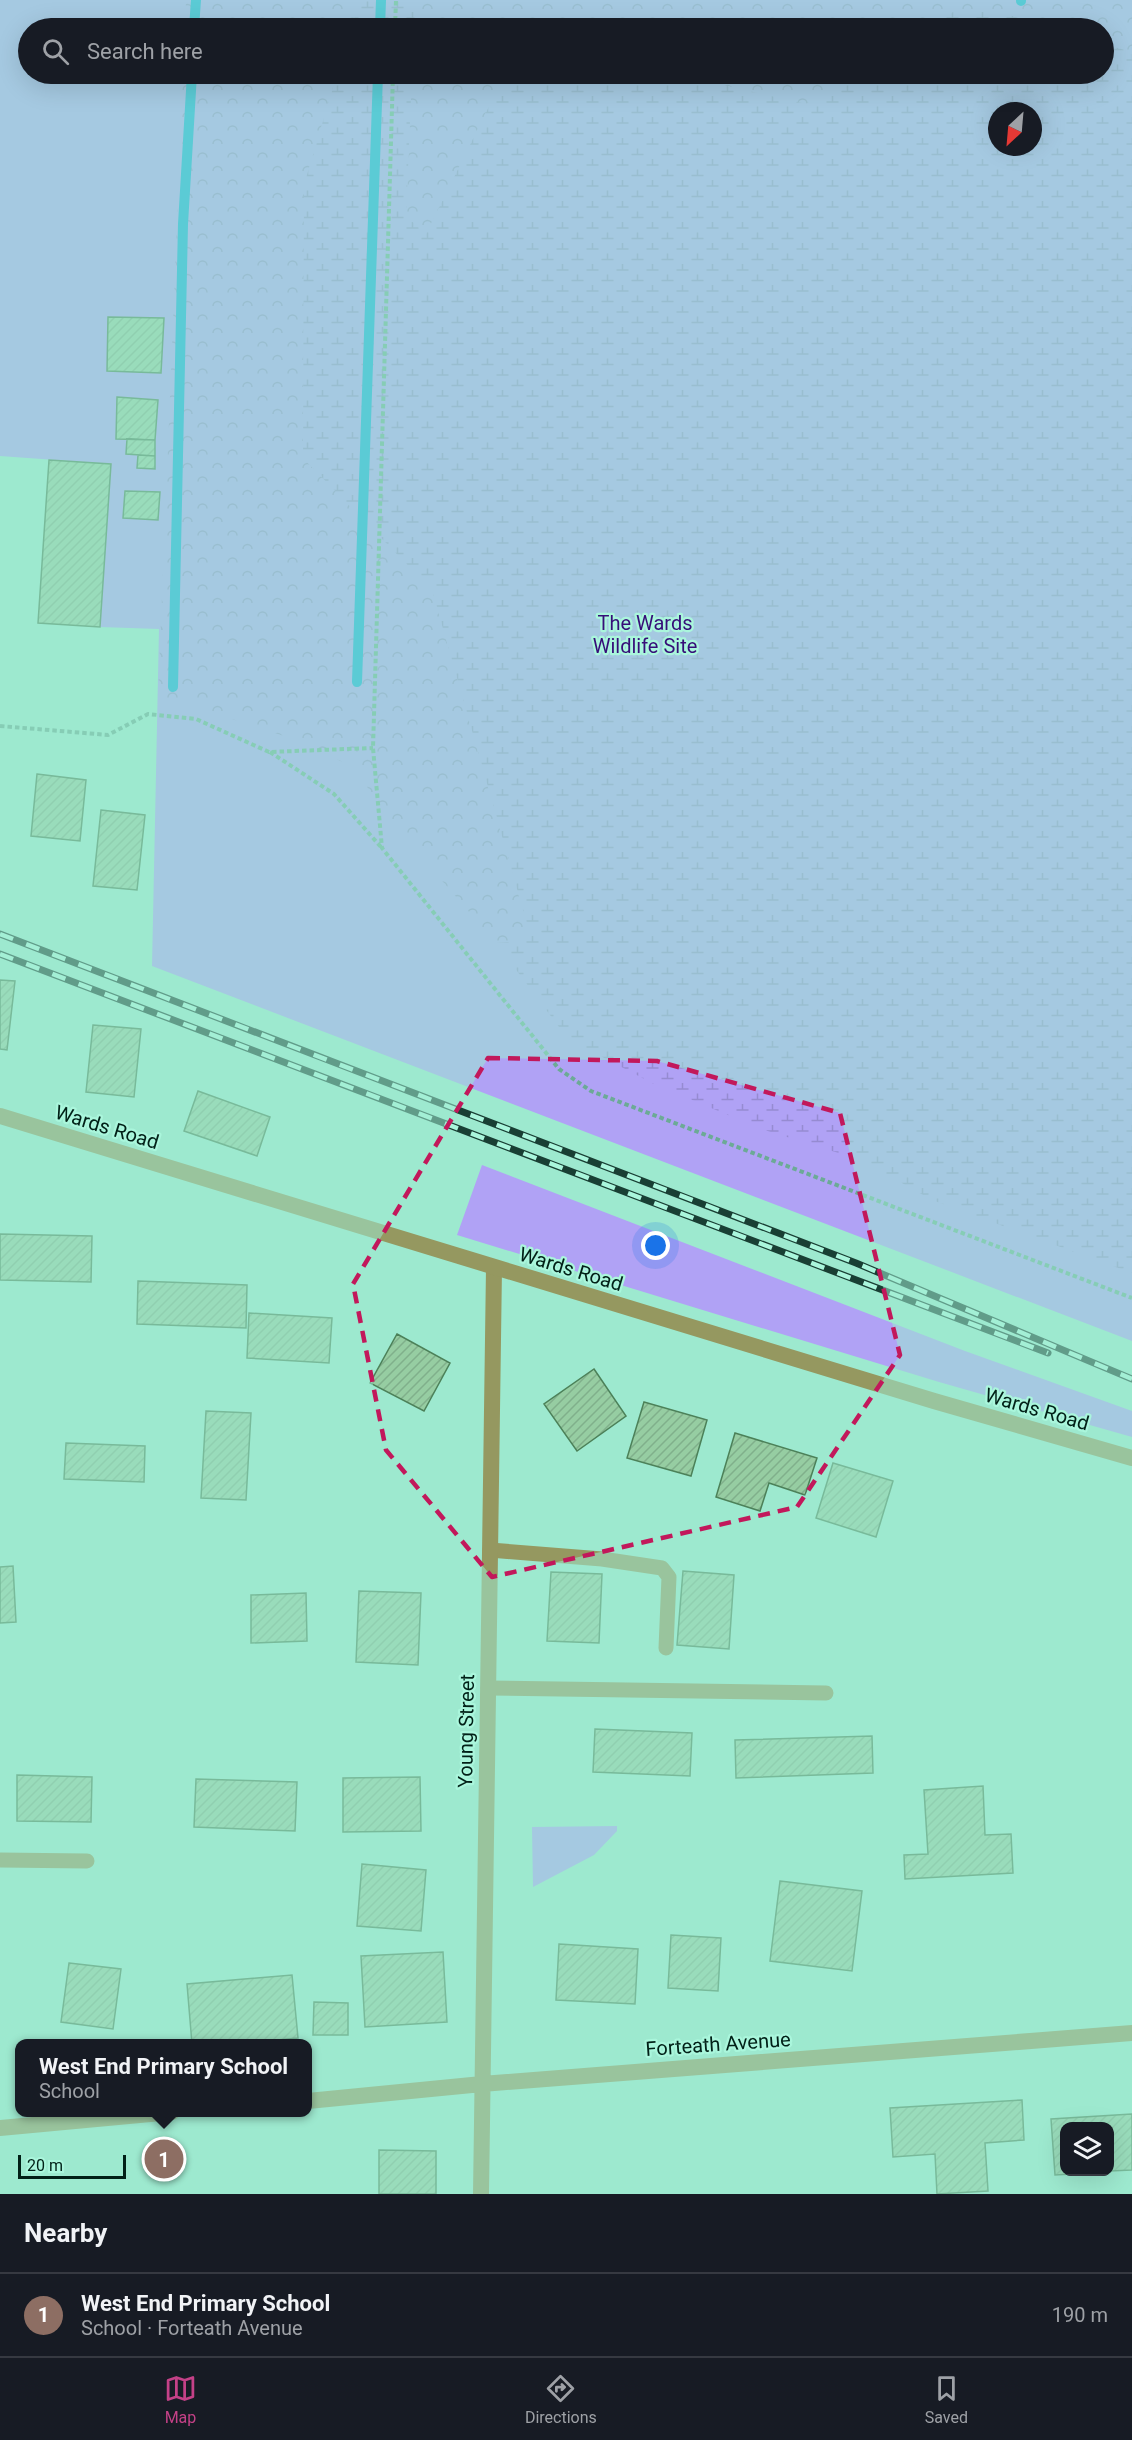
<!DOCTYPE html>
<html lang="en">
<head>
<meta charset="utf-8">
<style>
  body { margin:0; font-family:Roboto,sans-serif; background:#20242c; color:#f1f3f6 }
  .controls { position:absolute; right:18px; bottom:18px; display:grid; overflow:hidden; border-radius:12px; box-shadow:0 6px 24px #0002 }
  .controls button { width:54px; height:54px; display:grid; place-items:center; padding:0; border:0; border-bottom:2px solid #363941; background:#171b24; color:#f1f3f6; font:30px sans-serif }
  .compass { position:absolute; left:988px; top:102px; width:54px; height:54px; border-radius:50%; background:#171b24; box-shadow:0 6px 24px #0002; rotate:206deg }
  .scale { position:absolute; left:18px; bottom:15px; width:108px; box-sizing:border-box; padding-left:6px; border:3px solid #012017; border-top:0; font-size:16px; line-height:21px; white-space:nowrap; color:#012017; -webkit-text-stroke:4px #aaf6dc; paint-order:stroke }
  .you { position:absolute; left:656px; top:1246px; width:21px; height:21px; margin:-15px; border:4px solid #fff; border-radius:50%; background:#1a73e8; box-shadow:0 0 0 9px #1a73e833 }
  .badge { display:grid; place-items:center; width:39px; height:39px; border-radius:50%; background:#c44187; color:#fff; font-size:20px; font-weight:700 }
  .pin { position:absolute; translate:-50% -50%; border:3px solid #fff; box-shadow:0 2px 6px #0006 }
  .popup { position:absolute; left:15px; top:2039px; width:297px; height:78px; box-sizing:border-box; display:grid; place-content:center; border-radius:12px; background:#171b24; filter:drop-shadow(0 2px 4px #0005); font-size:20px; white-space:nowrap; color:#9ea1a6 }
  .popup b { font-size:22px; color:#f1f3f6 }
  .popup::after { content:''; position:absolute; left:50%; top:100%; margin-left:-12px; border:12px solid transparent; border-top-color:#171b24 }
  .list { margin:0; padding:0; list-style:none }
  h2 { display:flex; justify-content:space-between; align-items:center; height:78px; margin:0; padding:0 24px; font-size:26px }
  h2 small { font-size:20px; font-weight:400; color:#9ea1a6 }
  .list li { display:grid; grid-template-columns:39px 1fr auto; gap:18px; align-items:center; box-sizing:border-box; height:84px; padding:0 24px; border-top:2px solid #363941 }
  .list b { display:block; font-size:22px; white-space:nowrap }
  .list p { margin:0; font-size:20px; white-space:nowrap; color:#9ea1a6 }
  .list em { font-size:20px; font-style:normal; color:#9ea1a6 }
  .icon { flex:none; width:33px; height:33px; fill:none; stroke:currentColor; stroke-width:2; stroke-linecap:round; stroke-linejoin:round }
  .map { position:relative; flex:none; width:1132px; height:2194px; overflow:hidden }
  .search { position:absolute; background:#171b24; box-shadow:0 6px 24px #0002; left:18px; right:18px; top:18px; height:66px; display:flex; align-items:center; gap:15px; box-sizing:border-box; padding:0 21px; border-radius:33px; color:#9ea1a6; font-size:22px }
  .sheet { height:162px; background:#171b24 }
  nav { display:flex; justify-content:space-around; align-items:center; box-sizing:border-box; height:84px; border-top:2px solid #363941; background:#171b24; font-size:16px; color:#9ea1a6 }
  nav a { display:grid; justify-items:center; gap:3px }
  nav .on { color:#c44187 }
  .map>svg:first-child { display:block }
  .green { fill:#b0a2f5; fill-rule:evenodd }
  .forest { fill:url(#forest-crowns) }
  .wetland { fill:url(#wetland-marsh); fill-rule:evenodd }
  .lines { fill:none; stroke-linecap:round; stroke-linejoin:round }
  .stream { stroke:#0ca6dc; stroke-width:10 }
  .building { fill:url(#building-hatch); stroke:#4c8159; stroke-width:1.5 }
  .path { stroke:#6caa96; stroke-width:4; stroke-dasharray:4.5 3; stroke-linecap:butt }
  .service { stroke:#959860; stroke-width:15 }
  .minor { stroke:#959860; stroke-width:16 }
  .tertiary { stroke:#959860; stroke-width:16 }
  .rail-casing { stroke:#193f34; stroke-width:7 }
  .rail { stroke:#aaf6dc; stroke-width:4.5; stroke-dasharray:14; stroke-linecap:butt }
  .marked { fill:none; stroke:#c2185b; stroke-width:4.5; stroke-dasharray:12 8; stroke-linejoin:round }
  .labels { text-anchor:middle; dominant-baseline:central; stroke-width:4.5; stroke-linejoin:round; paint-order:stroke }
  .park-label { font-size:20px; fill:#360e78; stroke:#aaf6dc }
  .street-label { font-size:20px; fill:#012017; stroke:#aaf6dc }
</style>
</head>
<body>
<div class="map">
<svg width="1132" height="2194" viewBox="0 0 1132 2194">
  <defs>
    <pattern id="forest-crowns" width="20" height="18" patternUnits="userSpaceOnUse" patternTransform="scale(1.5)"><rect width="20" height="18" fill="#b0a2f5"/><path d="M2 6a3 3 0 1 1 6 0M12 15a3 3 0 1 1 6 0" fill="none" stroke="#968bd1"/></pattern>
    <pattern id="wetland-marsh" width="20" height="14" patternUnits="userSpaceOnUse" patternTransform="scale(1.5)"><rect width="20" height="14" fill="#b0a2f5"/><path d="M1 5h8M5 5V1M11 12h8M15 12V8" fill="none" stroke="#968bd1"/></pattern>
    <pattern id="building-hatch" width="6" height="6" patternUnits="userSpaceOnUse" patternTransform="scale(1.5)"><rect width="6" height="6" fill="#96cda2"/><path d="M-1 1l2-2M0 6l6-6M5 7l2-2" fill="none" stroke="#80b08b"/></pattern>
  </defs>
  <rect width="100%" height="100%" fill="#9de9cf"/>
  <!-- green -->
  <path class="green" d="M 0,0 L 1132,0 L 1132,1341 L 152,966 L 159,629 L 100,627 L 111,464 L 0,456 ZM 28,28 L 1104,28 L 1104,74 L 28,74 ZM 997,111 L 1033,111 L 1033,147 L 997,147 Z
    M 482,1165 L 965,1351 L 1132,1411 L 1132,1437 L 939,1382 L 457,1235 Z
    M 617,1826 L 617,1831 L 594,1855 L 533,1887 L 532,1827 Z"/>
  <!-- forest -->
  <path class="forest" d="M 186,0 L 360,0 L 351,28 L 185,28 Z
    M 415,0 L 1132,0 L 1132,52 L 1104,44 L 1104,28 L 1053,28 L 988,9 L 955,11 L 924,28 L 561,28 L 554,26 L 544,28 L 414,28 Z
    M 183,74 L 337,74 L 304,185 L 303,458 L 432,590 L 529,932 L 513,942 L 496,943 L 399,831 L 352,766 L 281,735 L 158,695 Z
    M 412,74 L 505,74 L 426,234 L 406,216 Z
    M 675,74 L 868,74 L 806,104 Z"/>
  <!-- wetland -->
  <path class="wetland" d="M 360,0 L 415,0 L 414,28 L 351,28 Z
    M 988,9 L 1053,28 L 924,28 L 955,11 Z
    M 1104,44 L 1132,52 L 1132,1273 L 932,1200 L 861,1160 L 761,1129 L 652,1083 L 568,1039 L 496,943 L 513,942 L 529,931 L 432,590 L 303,458 L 304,185 L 337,74 L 412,74 L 406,216 L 426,234 L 505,74 L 675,74 L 806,104 L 868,74 L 1104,74 ZM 997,111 L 1033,111 L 1033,147 L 997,147 Z"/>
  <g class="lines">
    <!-- stream -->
    <path class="stream" d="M 1021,1 L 1021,0
      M 194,28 L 196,0
      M 380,28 L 381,0
      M 357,682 L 378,74
      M 173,687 L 183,224 L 192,74"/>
  </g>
  <!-- building -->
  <path class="building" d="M 108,317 L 164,318 L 161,373 L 107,371 Z
    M 117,397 L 158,400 L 155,440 L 116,439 Z
    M 127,439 L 155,440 L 155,456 L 126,454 Z
    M 138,455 L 155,456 L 155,469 L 137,468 Z
    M 49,460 L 111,464 L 100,627 L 38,623 Z
    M 125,491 L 160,492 L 158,520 L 123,518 Z
    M 37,774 L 86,780 L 80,841 L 31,836 Z
    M 101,810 L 145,815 L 137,890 L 93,886 Z
    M 0,980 L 15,981 L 7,1050 L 0,1049 Z
    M 93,1025 L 141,1029 L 134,1097 L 86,1092 Z
    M 198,1091 L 270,1117 L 257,1156 L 184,1131 Z
    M 0,1234 L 92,1236 L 91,1282 L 0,1280 Z
    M 138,1281 L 247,1285 L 246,1328 L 137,1324 Z
    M 249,1313 L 332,1318 L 329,1363 L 247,1358 Z
    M 397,1334 L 450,1363 L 424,1411 L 370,1383 Z
    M 594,1369 L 626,1416 L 577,1451 L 544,1404 Z
    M 644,1402 L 707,1420 L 691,1476 L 627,1458 Z
    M 206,1411 L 251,1413 L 246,1500 L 201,1498 Z
    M 735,1433 L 817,1458 L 805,1495 L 769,1483 L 760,1511 L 716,1497 Z
    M 66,1443 L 145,1446 L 144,1482 L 64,1479 Z
    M 833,1463 L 893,1481 L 876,1537 L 816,1518 Z
    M 13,1566 L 16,1622 L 0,1623 L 0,1567 Z
    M 683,1571 L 734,1575 L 729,1649 L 677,1645 Z
    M 551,1572 L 602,1574 L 599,1643 L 547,1641 Z
    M 359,1591 L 421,1593 L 418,1665 L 356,1662 Z
    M 306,1593 L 307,1641 L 251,1643 L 251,1595 Z
    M 595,1729 L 692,1733 L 690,1776 L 593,1772 Z
    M 872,1736 L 873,1773 L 736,1778 L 735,1740 Z
    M 17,1775 L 92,1777 L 91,1822 L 17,1821 Z
    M 420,1777 L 421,1831 L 343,1832 L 343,1778 Z
    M 196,1779 L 297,1782 L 295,1831 L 194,1827 Z
    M 983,1786 L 985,1835 L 1011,1834 L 1013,1873 L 905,1879 L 904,1855 L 928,1854 L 924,1790 Z
    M 362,1864 L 426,1870 L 421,1931 L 357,1926 Z
    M 780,1881 L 862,1891 L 852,1971 L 770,1961 Z
    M 671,1935 L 721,1938 L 718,1991 L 668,1988 Z
    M 559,1944 L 638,1949 L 635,2004 L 556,2000 Z
    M 443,1952 L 447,2022 L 365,2027 L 361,1956 Z
    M 69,1963 L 121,1969 L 113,2029 L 61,2022 Z
    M 292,1975 L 298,2038 L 237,2044 L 192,2044 L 187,1984 Z
    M 314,2002 L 348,2003 L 348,2035 L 313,2035 Z
    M 1022,2100 L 1024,2140 L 985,2143 L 988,2191 L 937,2194 L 935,2154 L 893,2157 L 890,2108 Z
    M 1132,2114 L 1132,2170 L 1110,2171 L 1110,2126 L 1064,2126 L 1064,2172 L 1106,2172 L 1055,2175 L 1051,2119 Z
    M 379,2150 L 436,2151 L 436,2194 L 379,2194 Z"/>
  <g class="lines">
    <!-- path -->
    <path class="path" d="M 395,28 L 396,0
      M 393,74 L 373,748 L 382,848 L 559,1069 L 591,1091 L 1132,1298
      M 0,726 L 108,735 L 148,714 L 196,719 L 269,752 L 373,748
      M 270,752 L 334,794 L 381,847"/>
    <!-- service -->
    <path class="service" d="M 490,1550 L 602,1559 L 662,1568 L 669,1577 L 666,1648
      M 488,1688 L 826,1693
      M 0,1860 L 87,1861"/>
    <!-- minor -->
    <path class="minor" d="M 308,2101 L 482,2084 L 1132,2033
      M 0,2128 L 172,2112
      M 481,2194 L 494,1268"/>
    <!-- tertiary -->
    <path class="tertiary" d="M 0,1116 L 934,1401 L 1132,1458"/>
    <!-- rail casing -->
    <g class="rail-casing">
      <path id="rail" d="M 0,934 L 856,1263 L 1132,1379
        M 0,954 L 1048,1353"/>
    </g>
    <!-- rail -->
    <use href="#rail" class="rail"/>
  </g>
  <!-- marked area -->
  <path d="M0 0H1132V2194H0ZM 488,1058 L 657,1061 L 840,1113 L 900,1355 L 797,1507 L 492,1577 L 386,1450 L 353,1284 Z" fill="#9de9cf" fill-opacity=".55" fill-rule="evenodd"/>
  <path class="marked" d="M 488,1058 L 657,1061 L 840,1113 L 900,1355 L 797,1507 L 492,1577 L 386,1450 L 353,1284 Z"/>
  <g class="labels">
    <!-- park labels -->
    <g class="park-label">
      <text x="645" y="623">The Wards<tspan x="645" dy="23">Wildlife Site</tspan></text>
    </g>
    <!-- street labels -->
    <g class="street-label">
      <text transform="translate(107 1127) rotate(17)">Wards Road</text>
      <text transform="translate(571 1269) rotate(17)">Wards Road</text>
      <text transform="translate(1037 1409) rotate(16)">Wards Road</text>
      <text transform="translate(466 1731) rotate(-89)">Young Street</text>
      <text transform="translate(718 2044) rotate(-4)">Forteath Avenue</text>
    </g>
  </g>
</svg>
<div class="controls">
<button><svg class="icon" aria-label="layers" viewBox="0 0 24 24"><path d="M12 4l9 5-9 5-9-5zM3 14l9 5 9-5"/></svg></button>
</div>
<svg class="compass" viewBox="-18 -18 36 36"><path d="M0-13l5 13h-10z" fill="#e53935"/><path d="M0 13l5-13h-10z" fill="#9ea1a6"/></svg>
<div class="scale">20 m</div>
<div class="you"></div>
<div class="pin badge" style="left:164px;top:2159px;background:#8d6e63">1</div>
<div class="popup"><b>West End Primary School</b>School</div>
<div class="search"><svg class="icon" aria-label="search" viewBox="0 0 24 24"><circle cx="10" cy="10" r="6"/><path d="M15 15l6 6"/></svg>Search here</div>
</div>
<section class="sheet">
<h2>Nearby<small></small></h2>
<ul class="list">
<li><span class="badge" style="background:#8d6e63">1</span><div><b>West End Primary School</b><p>School · Forteath Avenue</p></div><em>190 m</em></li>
</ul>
</section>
<nav>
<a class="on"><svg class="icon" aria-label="map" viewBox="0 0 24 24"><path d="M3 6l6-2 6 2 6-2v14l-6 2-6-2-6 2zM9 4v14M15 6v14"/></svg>Map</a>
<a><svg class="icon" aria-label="directions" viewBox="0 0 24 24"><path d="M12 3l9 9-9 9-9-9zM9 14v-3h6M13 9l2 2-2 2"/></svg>Directions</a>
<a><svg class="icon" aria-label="saved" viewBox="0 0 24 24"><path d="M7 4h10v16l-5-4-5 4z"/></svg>Saved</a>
</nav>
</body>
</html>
